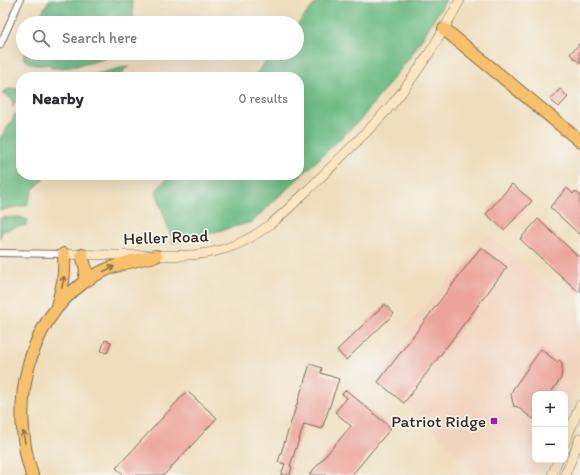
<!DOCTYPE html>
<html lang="en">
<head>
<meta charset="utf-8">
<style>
  body { margin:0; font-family:Itim,sans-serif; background:#f7f7f7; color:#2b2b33 }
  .controls { position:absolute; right:12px; bottom:12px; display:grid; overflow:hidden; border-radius:8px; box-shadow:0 4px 16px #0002 }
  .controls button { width:36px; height:36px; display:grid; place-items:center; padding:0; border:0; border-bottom:1px solid #e1e1e2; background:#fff; color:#2b2b33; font:20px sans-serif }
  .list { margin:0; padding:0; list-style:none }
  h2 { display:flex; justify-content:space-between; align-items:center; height:52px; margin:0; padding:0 16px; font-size:17px }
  h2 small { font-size:13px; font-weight:400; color:#7c7c81 }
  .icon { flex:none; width:22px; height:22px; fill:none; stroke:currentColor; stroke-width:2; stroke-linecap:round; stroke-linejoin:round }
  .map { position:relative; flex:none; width:580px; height:475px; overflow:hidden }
  .search { position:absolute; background:#fff; box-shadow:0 4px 16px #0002; left:16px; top:16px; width:288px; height:44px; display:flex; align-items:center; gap:10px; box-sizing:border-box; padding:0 14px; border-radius:22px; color:#7c7c81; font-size:15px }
  .panel { position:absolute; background:#fff; box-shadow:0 4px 16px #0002; left:16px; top:72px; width:288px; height:108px; border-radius:16px }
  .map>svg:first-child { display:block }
  .built { fill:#f2d4be }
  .forest { fill:#6ebb84; stroke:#547251 }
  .building { fill:#eca399 }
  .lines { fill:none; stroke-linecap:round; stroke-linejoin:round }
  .street-casing { stroke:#7a6956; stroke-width:8 }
  .secondary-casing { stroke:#7a6956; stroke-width:10 }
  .highway-casing { stroke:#7a6956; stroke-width:14 }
  .street { stroke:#fff; stroke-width:6 }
  .secondary { stroke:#fbe6c4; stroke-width:9 }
  .highway { stroke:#f6c16b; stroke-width:12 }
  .oneway { stroke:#8f6e41 }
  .poi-dot { fill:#b5179e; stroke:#f6f6f2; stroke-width:1.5 }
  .labels { text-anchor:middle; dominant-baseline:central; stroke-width:3.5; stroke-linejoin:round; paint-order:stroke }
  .street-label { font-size:17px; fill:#3b2a1e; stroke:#f6f6f2 }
  .poi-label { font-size:17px; fill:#3b2a1e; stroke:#f6f6f2; text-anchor:end }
</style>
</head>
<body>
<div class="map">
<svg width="580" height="475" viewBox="0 0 580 475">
  <rect width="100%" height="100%" fill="#f6f6f2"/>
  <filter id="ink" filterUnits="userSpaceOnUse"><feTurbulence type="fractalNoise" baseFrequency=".025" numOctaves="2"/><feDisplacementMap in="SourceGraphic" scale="8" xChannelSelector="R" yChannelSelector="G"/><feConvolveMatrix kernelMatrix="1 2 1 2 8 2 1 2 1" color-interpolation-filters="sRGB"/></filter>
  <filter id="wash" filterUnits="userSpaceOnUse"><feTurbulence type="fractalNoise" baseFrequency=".012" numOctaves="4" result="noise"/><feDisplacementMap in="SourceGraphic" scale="16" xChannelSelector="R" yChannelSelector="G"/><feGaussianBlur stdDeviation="0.9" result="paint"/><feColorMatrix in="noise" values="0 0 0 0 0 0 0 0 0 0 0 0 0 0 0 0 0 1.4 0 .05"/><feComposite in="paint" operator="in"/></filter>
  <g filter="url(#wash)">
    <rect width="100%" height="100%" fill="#efdebd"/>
    <!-- built -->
    <path class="built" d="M 489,234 L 580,315 L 580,377 L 565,412 L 565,394 L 535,394 L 535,460 L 544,460 L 538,475 L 479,475 L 369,368 Z"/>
    <!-- forest -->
    <path class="forest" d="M 49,0 L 132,0 L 134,23 L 36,23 Z
      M 320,0 L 446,0 L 411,56 L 361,119 L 252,222 L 173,243 L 156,191 L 169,175 L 299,175 L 299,77 L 253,77 L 273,53 L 297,53 L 297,25 L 312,7 Z
      M 24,53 L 123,53 C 99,60 76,69 51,68 L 50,64 C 40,66 32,66 24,59 Z
      M 129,66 L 128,68 L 125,68 L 123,73 L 117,77 L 84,77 Z
      M 21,88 L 21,99 L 14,103 L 13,107 L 12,98 L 2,94 C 5,87 14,90 21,88 Z
      M 15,113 L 19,115 L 21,114 L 21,175 L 44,175 L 43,180 L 33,190 L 27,205 C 19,207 5,208 0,211 L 0,138 L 12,121 Z
      M 20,217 L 26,219 L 28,221 L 25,226 C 17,225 9,229 2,232 L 0,238 L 0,218 Z"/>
    <g id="blocks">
      <!-- building -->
      <path class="building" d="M 580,43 L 580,63 L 570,54 Z
        M 560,89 L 568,97 L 559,107 L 550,100 Z
        M 512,184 L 532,201 L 504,230 L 486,214 Z
        M 567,188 L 573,194 L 575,191 L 580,195 L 580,235 L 550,207 Z
        M 538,219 L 580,258 L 580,293 L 520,239 Z
        M 481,247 L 507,267 L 404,403 L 378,382 Z
        M 385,304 L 394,314 L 346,360 L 337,350 Z
        M 105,340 L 111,342 L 107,353 L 101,351 Z
        M 541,349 L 557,362 L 560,360 L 562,364 L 562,371 L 561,378 L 550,394 L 535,394 L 535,416 L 533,419 L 516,406 L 514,407 L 511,395 L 513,389 Z
        M 310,364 L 322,368 L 321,373 L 339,379 L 322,429 L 304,424 L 290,466 L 292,467 L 290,475 L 281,475 L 285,464 L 278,462 Z
        M 346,390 L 391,428 L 352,475 L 309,475 L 351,426 L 335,412 L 347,398 L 342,394 Z
        M 187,391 L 217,418 L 164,475 L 124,475 L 116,468 Z"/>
    </g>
  </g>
  <g filter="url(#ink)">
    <use href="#blocks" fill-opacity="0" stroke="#7a6956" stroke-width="1"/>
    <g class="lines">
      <!-- street casing -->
      <g class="street-casing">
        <path id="street" d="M 0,45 L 20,0
          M 0,253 L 64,254"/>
      </g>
      <!-- secondary casing -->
      <g class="secondary-casing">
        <path id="secondary" d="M 64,254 C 91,255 117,255 143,255 C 171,256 198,257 224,249 C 262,238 289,208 316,182 C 342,156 370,130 394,102 C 420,70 441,36 460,0
          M 565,443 L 580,405
          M 552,475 L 558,460
          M 565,475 L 580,438"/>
      </g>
      <!-- highway casing -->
      <g class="highway-casing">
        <path id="highway" d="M 444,29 L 580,141
          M 82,255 L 86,270 L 84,282
          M 57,306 C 63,285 65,276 64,254
          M 32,475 C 10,409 25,325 83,283 C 104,267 130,261 156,256"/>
      </g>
      <!-- street -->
      <use href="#street" class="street"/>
      <!-- secondary -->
      <use href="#secondary" class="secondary"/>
      <!-- highway -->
      <use href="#highway" class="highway"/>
    </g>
    <!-- one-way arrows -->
    <defs><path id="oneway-shaft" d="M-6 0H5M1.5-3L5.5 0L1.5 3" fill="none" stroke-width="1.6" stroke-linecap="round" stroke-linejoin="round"/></defs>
    <g class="oneway">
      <use href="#oneway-shaft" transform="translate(109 269) rotate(-25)"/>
      <use href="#oneway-shaft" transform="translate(63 282) rotate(-79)"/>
      <use href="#oneway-shaft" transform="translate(24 437) rotate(-99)"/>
    </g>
  </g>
  <!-- markers -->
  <rect class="poi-dot" x="490" y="417" width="8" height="8" rx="2"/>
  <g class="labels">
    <!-- street labels -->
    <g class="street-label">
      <text transform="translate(166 237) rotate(-2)">Heller Road</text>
    </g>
    <!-- poi labels -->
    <g class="poi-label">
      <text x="486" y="421">Patriot Ridge</text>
    </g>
  </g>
</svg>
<div class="controls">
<button>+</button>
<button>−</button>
</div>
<div class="search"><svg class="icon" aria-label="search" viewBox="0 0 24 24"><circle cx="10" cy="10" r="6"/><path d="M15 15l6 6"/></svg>Search here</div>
<section class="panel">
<h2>Nearby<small>0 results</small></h2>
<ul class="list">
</ul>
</section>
</div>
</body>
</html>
